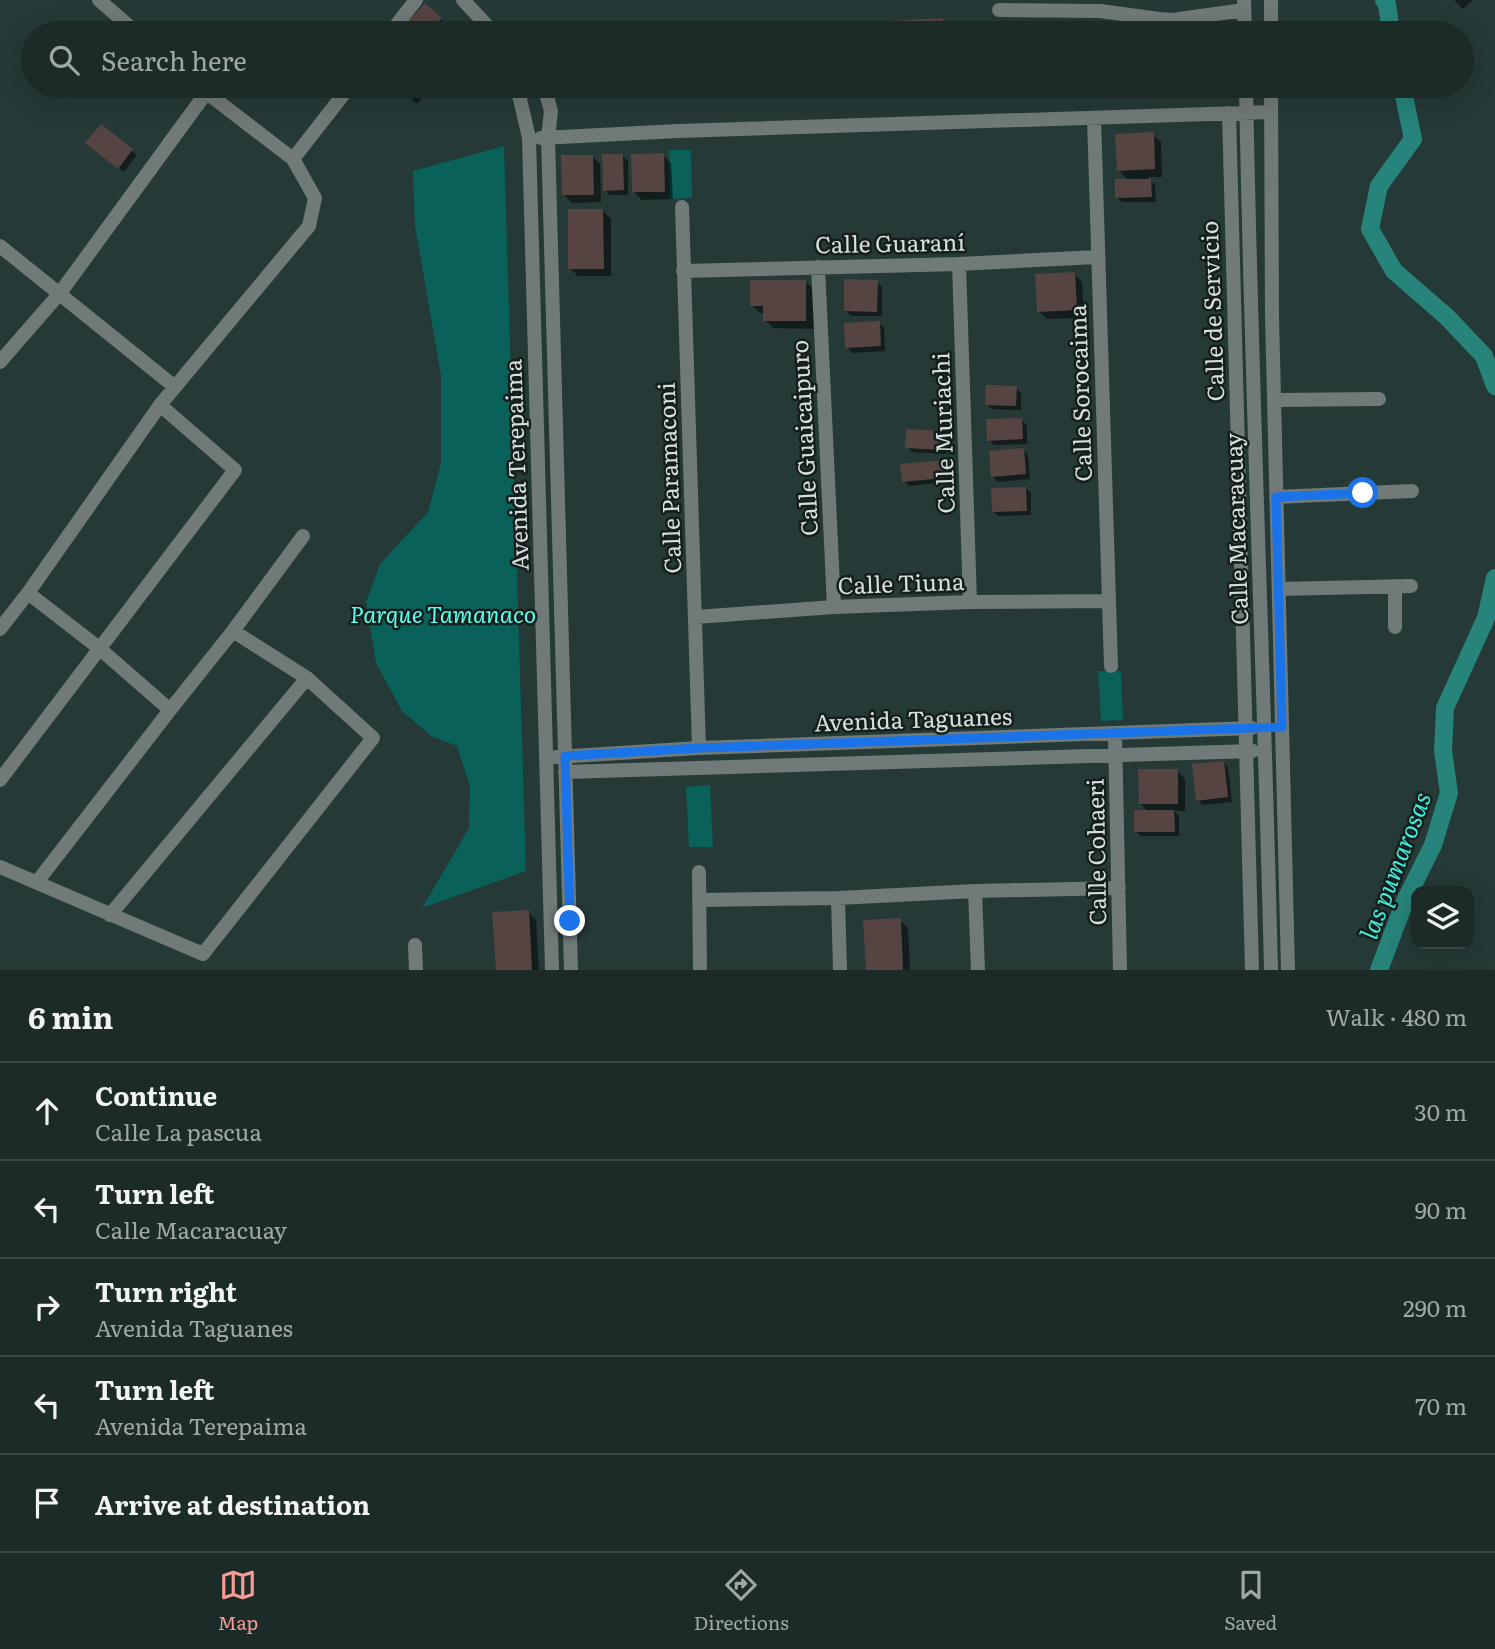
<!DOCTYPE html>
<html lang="en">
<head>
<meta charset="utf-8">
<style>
  body { margin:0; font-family:Literata,serif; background:#253330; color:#f1f3f6 }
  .controls { position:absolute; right:21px; bottom:21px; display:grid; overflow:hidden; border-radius:14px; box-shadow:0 7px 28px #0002 }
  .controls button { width:63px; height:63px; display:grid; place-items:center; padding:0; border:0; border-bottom:2px solid #3a4745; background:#1c2b28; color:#f1f3f6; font:35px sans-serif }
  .stop { position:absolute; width:21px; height:21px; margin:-16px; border:5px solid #1a73e8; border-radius:50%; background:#fff }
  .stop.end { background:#1a73e8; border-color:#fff; box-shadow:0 2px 7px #0008 }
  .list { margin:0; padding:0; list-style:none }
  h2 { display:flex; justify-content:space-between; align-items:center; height:91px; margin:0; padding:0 28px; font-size:30px }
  h2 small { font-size:23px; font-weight:400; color:#a0a7a8 }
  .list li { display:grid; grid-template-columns:46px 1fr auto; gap:21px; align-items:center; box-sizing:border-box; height:98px; padding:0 28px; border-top:2px solid #3a4745 }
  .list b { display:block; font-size:26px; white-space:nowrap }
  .list p { margin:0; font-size:23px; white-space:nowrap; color:#a0a7a8 }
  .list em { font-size:23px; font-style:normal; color:#a0a7a8 }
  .icon { flex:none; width:38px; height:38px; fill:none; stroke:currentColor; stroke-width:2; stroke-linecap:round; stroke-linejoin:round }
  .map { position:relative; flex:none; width:1495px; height:970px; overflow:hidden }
  .search { position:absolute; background:#1c2b28; box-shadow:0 7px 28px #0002; left:21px; right:21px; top:21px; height:77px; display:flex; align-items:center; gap:18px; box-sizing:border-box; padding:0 24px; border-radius:38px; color:#a0a7a8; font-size:26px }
  .sheet { height:581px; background:#1c2b28 }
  nav { display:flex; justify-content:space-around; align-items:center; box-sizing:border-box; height:98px; border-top:2px solid #3a4745; background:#1c2b28; font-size:19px; color:#a0a7a8 }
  nav a { display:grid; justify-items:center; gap:4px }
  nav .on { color:#f59c96 }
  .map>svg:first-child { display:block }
  .green { fill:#096159 }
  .shadow { fill:#0007 }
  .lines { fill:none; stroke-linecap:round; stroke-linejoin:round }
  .canal { stroke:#27847a; stroke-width:18 }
  .building { fill:#564442 }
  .minor { stroke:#707a78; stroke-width:14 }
  .route { stroke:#1a73e8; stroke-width:9 }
  .labels { text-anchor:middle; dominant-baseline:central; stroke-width:5; stroke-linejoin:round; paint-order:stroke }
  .street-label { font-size:23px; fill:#d5e0de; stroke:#151e1c }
  .park-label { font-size:23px; font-style:italic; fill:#5bffec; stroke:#151e1c }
  .water-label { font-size:24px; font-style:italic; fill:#42eddb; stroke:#151e1c }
</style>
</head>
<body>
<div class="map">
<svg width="1495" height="970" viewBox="0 0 1495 970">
  <rect width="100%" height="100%" fill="#253936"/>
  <!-- green -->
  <path class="green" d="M 504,146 L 526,871 L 422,908 L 469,828 L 470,786 L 457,746 L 431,736 L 402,711 L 376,663 L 366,602 L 380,564 L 428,512 L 441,463 L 441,375 L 415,226 L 413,171 Z
    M 669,150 L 691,150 L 692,198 L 670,199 Z
    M 1098,671 L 1121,671 L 1123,720 L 1101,721 Z
    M 710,785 L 713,847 L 689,847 L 686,787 Z"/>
  <!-- shadow -->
  <path class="shadow" d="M 1454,0 L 1473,0 L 1463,9 Z
    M 425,5 L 446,24 L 437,33 L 399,33 Z
    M 942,20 L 953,31 L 953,33 L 892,33 L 891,23 Z
    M 398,86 L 433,86 L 417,104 Z
    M 883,86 L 956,86 L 957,91 L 891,95 Z
    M 101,126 L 137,155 L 124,172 L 92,148 Z
    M 1153,134 L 1161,142 L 1162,177 L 1147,177 L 1155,185 L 1156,202 L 1122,202 L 1117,197 L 1129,181 L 1118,170 Z
    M 663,155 L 671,163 L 673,199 L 642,200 L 634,192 Z
    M 592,156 L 600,164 L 601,202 L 572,203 L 564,195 Z
    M 623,156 L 628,161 L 628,195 L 610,195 L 605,190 Z
    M 603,211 L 611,219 L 611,276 L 578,276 L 570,268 Z
    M 1074,274 L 1082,282 L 1084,318 L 1047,319 L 1039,311 Z
    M 877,281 L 882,287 L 882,316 L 851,316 L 846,311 Z
    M 806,282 L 814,290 L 814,329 L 773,328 L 765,320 L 765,313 L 760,313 L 752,305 Z
    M 879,323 L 884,328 L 885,351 L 852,353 L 847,347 Z
    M 1016,388 L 1021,393 L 1021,410 L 992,409 L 987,404 Z
    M 1021,420 L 1027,425 L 1027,444 L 994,445 L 989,440 Z
    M 942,433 L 947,438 L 946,454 L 912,452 L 907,447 Z
    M 1023,450 L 1028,455 L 1030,479 L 998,482 L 993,477 Z
    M 942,462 L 947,467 L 948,482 L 909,486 L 904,481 Z
    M 1025,488 L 1031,493 L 1031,515 L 998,516 L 993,511 Z
    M 1223,762 L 1228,767 L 1232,802 L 1203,805 L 1198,800 Z
    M 1177,771 L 1185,779 L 1185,811 L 1174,811 L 1179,816 L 1179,836 L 1141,836 L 1136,831 L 1148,812 L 1140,803 Z
    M 528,912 L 536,920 L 539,970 L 497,970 Z
    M 900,920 L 908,928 L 910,970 L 867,970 Z"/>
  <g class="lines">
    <!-- canal -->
    <path class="canal" d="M 1384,0 L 1387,4 L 1391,33
      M 1402,86 L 1413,139 L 1379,186 L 1370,229 L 1394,271 L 1447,317 L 1484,356 L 1495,386
      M 1379,970 L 1405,901 L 1433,845 L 1449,793 L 1443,751 L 1445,708 L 1486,618 L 1495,578"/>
  </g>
  <!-- building -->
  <path class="building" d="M 425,3 L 442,18 L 428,33 L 397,33 Z
    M 943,18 L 944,33 L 890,33 L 890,21 Z
    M 450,26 L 458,33 L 444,33 Z
    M 396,86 L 418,86 L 408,97 Z
    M 101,124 L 133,149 L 118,169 L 85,143 Z
    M 1154,132 L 1155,169 L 1117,171 L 1115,134 Z
    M 664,153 L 665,192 L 632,192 L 631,154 Z
    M 602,154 L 623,154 L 624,190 L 603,191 Z
    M 561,155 L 593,155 L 594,195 L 562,195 Z
    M 1115,179 L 1151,179 L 1152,197 L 1115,198 Z
    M 568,209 L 603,209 L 604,269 L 568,269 Z
    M 1075,272 L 1077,310 L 1037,312 L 1035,274 Z
    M 844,279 L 878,280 L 877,312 L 844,311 Z
    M 750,280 L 806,280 L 806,321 L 763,321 L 763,306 L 750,306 Z
    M 880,321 L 881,346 L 845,348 L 844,323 Z
    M 986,385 L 1017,386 L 1016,406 L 985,405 Z
    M 1022,418 L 1023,439 L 987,441 L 986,419 Z
    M 906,429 L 943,431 L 942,450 L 905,448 Z
    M 1024,448 L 1026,474 L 991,477 L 989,451 Z
    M 942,460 L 944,478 L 902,482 L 900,464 Z
    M 1026,487 L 1027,511 L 992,512 L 991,488 Z
    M 1224,761 L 1228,797 L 1196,801 L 1192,764 Z
    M 1138,769 L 1178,769 L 1178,804 L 1139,804 Z
    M 1134,810 L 1174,810 L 1175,832 L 1134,832 Z
    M 529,910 L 532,970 L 496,970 L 492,912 Z
    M 901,918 L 903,970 L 866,970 L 863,920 Z"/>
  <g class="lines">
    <!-- minor -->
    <path class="minor" d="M 99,0 L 137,33
      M 463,0 L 494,33
      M 1244,0 L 1245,33
      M 1271,0 L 1271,33
      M 999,10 L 1100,11 L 1159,19 L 1172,20 L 1244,10
      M 390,33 L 416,0
      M 517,86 L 529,138 L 552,970
      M 544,86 L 551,111 L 548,138 L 571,970
      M 1246,86 C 1251,381 1264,675 1271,970
      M 1271,86 L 1272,316 L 1288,970
      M 1229,113 L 1252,970
      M 1094,118 L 1111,666
      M 541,138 L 678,131 L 1271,112
      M 293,159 L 350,86
      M 682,207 L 699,748
      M 0,246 L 175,387
      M 959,264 L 970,602
      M 818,267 L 834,607
      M 683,271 L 959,264 L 1097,257
      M 0,362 L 60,293 L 206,93
      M 1274,400 L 1379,399
      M 1276,497 L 1412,491
      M 1395,586 L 1395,627
      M 1279,589 L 1411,586
      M 28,593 L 99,648 L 170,710
      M 696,617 L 834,607 L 970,602 L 1108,601
      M 0,629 L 28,593 L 160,405 L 309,226 L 315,198 L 293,159 L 198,86
      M 1115,733 L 1120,970
      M 556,757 L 699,748 L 1252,728
      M 565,772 L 1253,751
      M 0,780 L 235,470 L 160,405
      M 0,867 L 203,954 L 373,738 L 307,678 L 233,631 L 303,536
      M 699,872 L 700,970
      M 37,882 L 170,710 L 233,631
      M 975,891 L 978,970
      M 838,898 L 840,970
      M 700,900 L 838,898 L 975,891 L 1119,888
      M 110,915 L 307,678
      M 415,945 L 416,970"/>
  </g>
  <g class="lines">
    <!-- route -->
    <path class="route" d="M 570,921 L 565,756 L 699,748 L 1282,727 L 1276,497 L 1363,493"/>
  </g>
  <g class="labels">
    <!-- street labels -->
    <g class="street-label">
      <text transform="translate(890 242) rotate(-1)">Calle Guaraní</text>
      <text transform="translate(1211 311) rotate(-92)">Calle de Servicio</text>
      <text transform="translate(1079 393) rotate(-92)">Calle Sorocaima</text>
      <text transform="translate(942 433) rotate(-92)">Calle Muriachi</text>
      <text transform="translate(803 438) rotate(-93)">Calle Guaicaipuro</text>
      <text transform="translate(515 465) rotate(-92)">Avenida Terepaima</text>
      <text transform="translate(668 478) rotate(-92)">Calle Paramaconi</text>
      <text transform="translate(1235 529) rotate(-92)">Calle Macaracuay</text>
      <text transform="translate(901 582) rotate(-2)">Calle Tiuna</text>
      <text transform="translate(913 718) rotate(-2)">Avenida Taguanes</text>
      <text transform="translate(1095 852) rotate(-91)">Calle Cohaeri</text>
    </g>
    <!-- park labels -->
    <g class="park-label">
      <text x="443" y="613">Parque Tamanaco</text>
    </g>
    <!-- water labels -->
    <g class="water-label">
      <text transform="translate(1394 865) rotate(-69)">las pumarosas</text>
    </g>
  </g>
</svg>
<div class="controls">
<button><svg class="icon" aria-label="layers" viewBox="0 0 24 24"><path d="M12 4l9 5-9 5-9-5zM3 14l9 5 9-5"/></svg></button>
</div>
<div class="stop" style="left:1363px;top:493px"></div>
<div class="stop end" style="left:570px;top:921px"></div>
<div class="search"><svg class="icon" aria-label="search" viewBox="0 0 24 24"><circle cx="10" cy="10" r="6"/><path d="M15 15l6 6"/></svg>Search here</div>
</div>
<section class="sheet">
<h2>6 min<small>Walk · 480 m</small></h2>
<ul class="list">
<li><svg class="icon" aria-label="ahead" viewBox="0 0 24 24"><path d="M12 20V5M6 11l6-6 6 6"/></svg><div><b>Continue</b><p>Calle La pascua</p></div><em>30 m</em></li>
<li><svg class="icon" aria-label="left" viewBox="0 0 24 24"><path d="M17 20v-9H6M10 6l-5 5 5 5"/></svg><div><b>Turn left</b><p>Calle Macaracuay</p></div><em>90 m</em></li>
<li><svg class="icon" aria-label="right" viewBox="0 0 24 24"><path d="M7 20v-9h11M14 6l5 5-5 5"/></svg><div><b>Turn right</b><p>Avenida Taguanes</p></div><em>290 m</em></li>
<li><svg class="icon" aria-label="left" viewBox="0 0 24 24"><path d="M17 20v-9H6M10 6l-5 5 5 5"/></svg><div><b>Turn left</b><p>Avenida Terepaima</p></div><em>70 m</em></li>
<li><svg class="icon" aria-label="arrive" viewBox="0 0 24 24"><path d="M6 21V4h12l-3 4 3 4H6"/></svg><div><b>Arrive at destination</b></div></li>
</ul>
</section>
<nav>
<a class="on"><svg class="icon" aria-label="map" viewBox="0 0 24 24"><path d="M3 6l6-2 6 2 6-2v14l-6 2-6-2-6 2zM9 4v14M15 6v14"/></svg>Map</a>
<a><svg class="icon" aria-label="directions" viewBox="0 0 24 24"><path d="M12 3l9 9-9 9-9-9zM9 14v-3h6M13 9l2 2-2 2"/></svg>Directions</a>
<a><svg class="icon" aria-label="saved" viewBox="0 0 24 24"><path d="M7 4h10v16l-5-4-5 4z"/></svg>Saved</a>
</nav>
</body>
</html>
